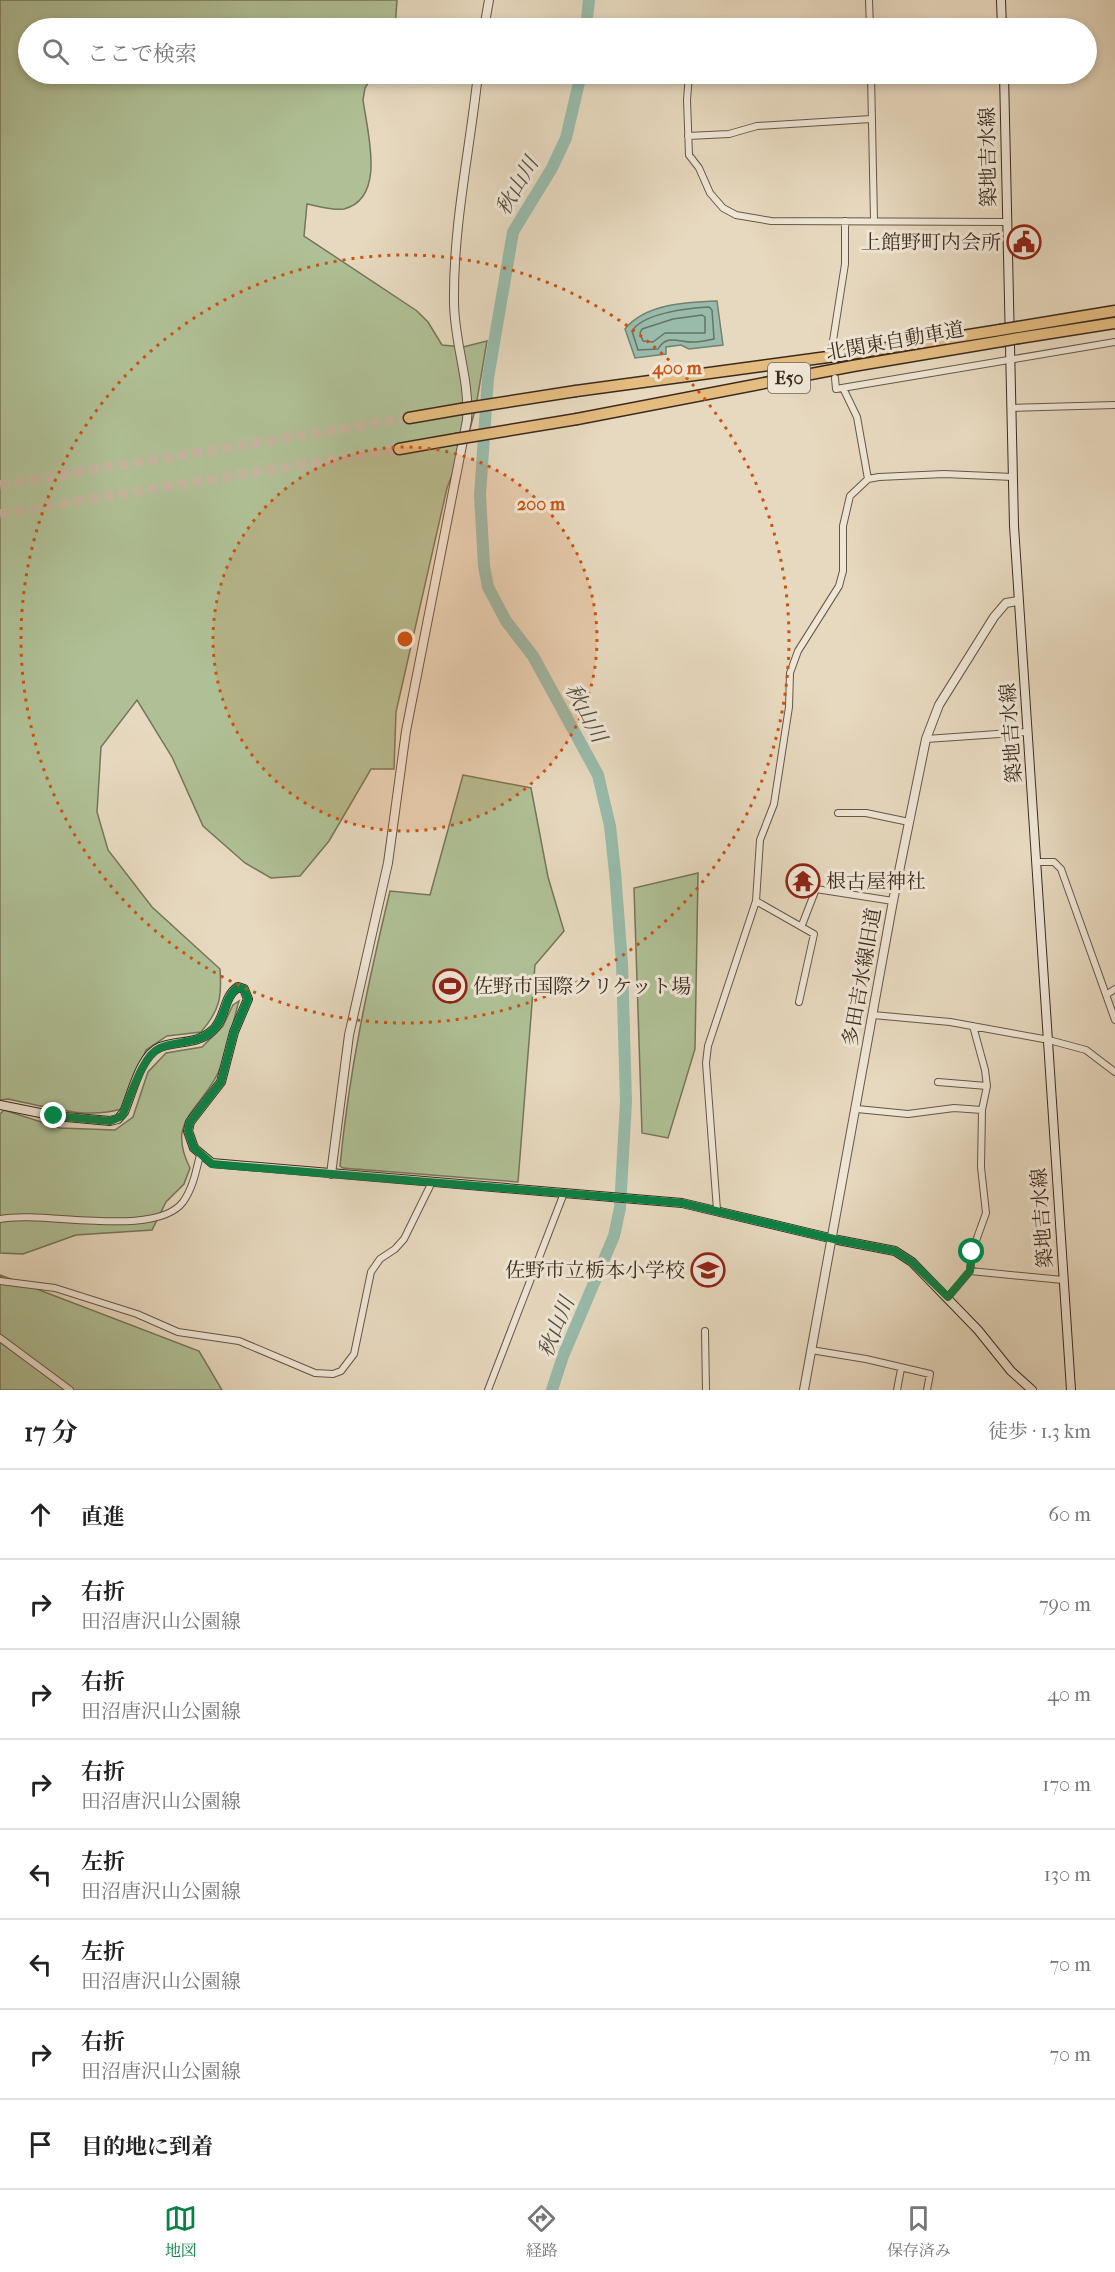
<!DOCTYPE html>
<html lang="ja">
<head>
<meta charset="utf-8">
<style>
  body { margin:0; font-family:"IM FELL French Canon","Noto Serif JP",serif; background:#f2f2f2; color:#222 }
  .stop { position:absolute; width:18px; height:18px; margin:-14px; border:4px solid #0b8043; border-radius:50%; background:#fff }
  .stop.end { background:#0b8043; border-color:#fff; box-shadow:0 2px 6px #0008 }
  .list { margin:0; padding:0; list-style:none }
  h2 { display:flex; justify-content:space-between; align-items:center; height:78px; margin:0; padding:0 24px; font-size:26px }
  h2 small { font-size:20px; font-weight:400; color:#767676 }
  .list li { display:grid; grid-template-columns:39px 1fr auto; gap:18px; align-items:center; box-sizing:border-box; height:90px; padding:0 24px; border-top:2px solid #e0e0e0 }
  .list b { display:block; font-size:22px; white-space:nowrap }
  .list p { margin:0; font-size:20px; white-space:nowrap; color:#767676 }
  .list em { font-size:20px; font-style:normal; color:#767676 }
  .icon { flex:none; width:33px; height:33px; fill:none; stroke:currentColor; stroke-width:2; stroke-linecap:round; stroke-linejoin:round }
  .map { position:relative; flex:none; width:1115px; height:1390px; overflow:hidden }
  .search { position:absolute; background:#fff; box-shadow:0 3px 9px #0003; left:18px; right:18px; top:18px; height:66px; display:flex; align-items:center; gap:15px; box-sizing:border-box; padding:0 21px; border-radius:33px; color:#767676; font-size:22px }
  .sheet { height:798px; background:#fff }
  nav { display:flex; justify-content:space-around; align-items:center; box-sizing:border-box; height:84px; border-top:2px solid #e0e0e0; background:#fff; font-size:16px; color:#767676 }
  nav a { display:grid; justify-items:center; gap:3px }
  nav .on { color:#0b8043 }
  .map>svg:first-child { display:block }
  .green { fill:#b0c096; stroke:#76755a; stroke-width:1.5 }
  .water { fill:#98bbab; stroke:#738173; stroke-width:1.5 }
  .lines { fill:none; stroke-linecap:round; stroke-linejoin:round }
  .shore { stroke:#6a7264; stroke-width:1.5 }
  .river { stroke:#98bbab; stroke-width:12 }
  .motorway-tunnel { stroke:#c5b69f; stroke-width:10; stroke-dasharray:10 5; stroke-linecap:butt }
  .minor-casing { stroke:#675646; stroke-width:8 }
  .tertiary-casing { stroke:#675646; stroke-width:10 }
  .secondary-casing { stroke:#3c2a1e; stroke-width:10 }
  .motorway-casing { stroke:#3c2a1e; stroke-width:13 }
  .minor { stroke:#efe6d5; stroke-width:6 }
  .tertiary { stroke:#efe6d5; stroke-width:8 }
  .secondary { stroke:#efe6d5; stroke-width:8 }
  .motorway { stroke:#e4bc80; stroke-width:10 }
  .motorway-bridge-casing { stroke:#3c2a1e; stroke-width:13; stroke-linecap:butt }
  .motorway-bridge { stroke:#e4bc80; stroke-width:10 }
  .route { stroke:#0b8043; stroke-width:8 }
  .ring { fill:none; stroke:#ce520f; stroke-width:3; stroke-dasharray:3 6 }
  .labels { text-anchor:middle; dominant-baseline:central; stroke-width:6; stroke-linejoin:round; paint-order:stroke }
  .shield { fill:#efe6d5; stroke:#726255; stroke-width:1.5 }
  .shield-label { font-size:18px; font-weight:bold; fill:#3c2a1e }
  .street-label { font-size:20px; fill:#3c2a1e; stroke:#efe6d5 }
  .poi-label { font-size:20px; fill:#3c2a1e; stroke:#efe6d5; text-anchor:end }
  .water-label { font-size:21px; font-style:italic; fill:#534e41; stroke:#efe6d5 }
  .centre { fill:#ce520f; stroke:#efe6d5; stroke-width:3 }
  .ring-label { font-size:18px; text-anchor:middle; font-weight:bold; fill:#ce520f; stroke:#efe6d5; stroke-width:6; stroke-linejoin:round; paint-order:stroke }
</style>
</head>
<body>
<div class="map">
<svg width="1115" height="1390" viewBox="0 0 1115 1390">
  <rect width="100%" height="100%" fill="#e7d9bf"/>
  <filter id="stains"><feTurbulence type="fractalNoise" baseFrequency=".00333" numOctaves="4"/><feColorMatrix values="0 0 0 0 .2 0 0 0 0 .09 0 0 0 0 .02 0 0 0 .5 -.17"/></filter>
  <radialGradient id="worn" r=".72"><stop offset=".6" stop-color="#630" stop-opacity="0"/><stop offset="1" stop-color="#630" stop-opacity=".3"/></radialGradient>
  <!-- green -->
  <path class="green" d="M 0,0 L 397,0 L 395,28 L 28,28 L 28,74 L 374,74 L 365,88 L 363,100 C 367,131 387,198 344,209 C 334,211 318,206 307,204 L 304,236 L 417,311 L 428,322 L 442,345 L 463,347 L 487,341 L 476,406 L 470,429 L 447,488 L 396,712 L 394,769 L 371,769 L 329,841 L 300,876 L 271,878 L 245,863 L 203,826 L 172,757 L 137,700 L 101,747 L 97,812 L 108,850 L 152,907 L 220,969 C 222,997 220,1010 201,1032 L 167,1036 L 146,1050 L 121,1109 C 86,1120 43,1106 8,1099 L 0,1100 Z
    M 463,775 L 531,788 L 548,877 L 564,931 L 535,965 L 518,1182 L 343,1168 L 340,1166 C 349,1071 368,983 390,891 L 430,895 Z
    M 698,873 L 695,1049 L 668,1138 L 642,1133 L 634,888 Z
    M 239,1001 C 232,1024 228,1052 218,1073 C 199,1112 166,1120 190,1168 L 184,1184 L 166,1202 L 152,1230 L 76,1235 L 23,1254 L 0,1253 L 0,1114 L 4,1110 L 60,1128 L 115,1130 L 133,1117 L 148,1072 L 166,1053 L 202,1047 L 223,1026 L 233,1005 Z
    M 0,1275 L 199,1351 L 222,1390 L 0,1390 Z"/>
  <!-- water -->
  <path class="water" d="M 717,301 L 723,345 L 689,349 L 681,345 L 666,347 L 666,354 L 635,358 L 625,329 C 645,304 686,302 717,301 Z"/>
  <g class="lines">
    <!-- shore -->
    <path class="shore" d="M 709,307 L 712,310 L 714,339 C 708,340 700,342 694,342 C 680,343 667,333 658,349 L 638,350 L 632,331 C 643,313 689,308 709,307 Z
      M 702,315 L 705,317 L 705,333 L 665,333 L 653,342 L 643,341 L 640,333 L 642,329 L 673,319 Z"/>
    <!-- river -->
    <path class="river" d="M 586,28 L 589,0
      M 552,1390 L 563,1356 L 614,1236 L 620,1208 L 626,1102 L 622,963 L 615,872 L 610,826 L 598,775 L 533,656 L 506,621 L 488,587 L 484,566 L 480,495 L 488,378 L 513,232 L 552,168 L 566,138 L 581,74"/>
    <!-- motorway-tunnel -->
    <path class="motorway-tunnel" d="M 0,485 L 409,418
      M 0,514 L 399,449"/>
    <!-- minor casing -->
    <g class="minor-casing">
      <path id="minor" d="M 869,0 L 870,28
        M 482,74 L 501,77 L 534,75
        M 689,74 L 687,100 L 689,155 L 699,168 L 710,193 L 723,208 L 736,215 L 771,221 L 1006,222
        M 871,74 L 874,220
        M 688,136 L 729,134 L 757,126 L 871,119
        M 832,347 L 845,264 L 845,221
        M 835,378 L 836,389 L 1115,342
        M 843,388 L 857,417 L 868,479
        M 1011,408 L 1115,405
        M 926,739 L 1027,732
        M 838,813 L 866,813 L 909,822
        M 1036,862 L 1054,862 L 1061,869 L 1115,1020
        M 756,901 L 814,934 L 799,1002
        M 802,925 L 816,889 L 893,901
        M 1106,995 L 1115,989
        M 873,1015 L 950,1022 L 1049,1040 L 1086,1050 L 1115,1072
        M 938,1082 L 987,1086
        M 857,1109 L 908,1114 L 954,1108 L 982,1110
        M 717,1210 L 706,1063 L 708,1046 L 756,901 L 760,840 L 774,804 L 789,707 L 790,673 L 798,651 L 839,586 L 843,571 L 843,526 L 850,496 L 868,479 L 879,477 L 944,474 L 1013,477
        M 0,1219 C 43,1210 155,1239 183,1202 C 193,1188 196,1171 200,1155
        M 970,1271 L 1063,1280
        M 0,1281 L 55,1288 L 137,1314 L 178,1332 L 239,1341 L 315,1373 L 333,1374 L 341,1371 L 354,1354 L 371,1272 L 380,1259 L 395,1249 L 404,1239 L 432,1182
        M 948,1297 L 970,1271 L 972,1252 L 986,1213 L 981,1167 L 982,1110 L 987,1086 L 985,1070 L 973,1026
        M 705,1331 L 706,1390
        M 0,1338 L 70,1390
        M 811,1350 L 866,1359 L 930,1374 L 927,1390
        M 488,1390 L 564,1193
        M 897,1390 L 901,1369"/>
    </g>
    <!-- tertiary casing -->
    <g class="tertiary-casing">
      <path id="tertiary" d="M 484,28 L 489,0
        M 331,1174 L 349,1035 L 388,863 L 406,731 L 467,420 C 470,380 454,342 454,302 C 453,226 470,149 478,74
        M 804,1390 L 893,901 L 926,739 L 939,705 L 994,617 L 1006,603 L 1018,601"/>
    </g>
    <!-- secondary casing -->
    <g class="secondary-casing">
      <path id="secondary" d="M 1001,0 L 1002,28
        M 1004,74 L 1014,526 L 1071,1390
        M 0,1105 L 55,1116 L 110,1121 L 118,1119 L 124,1112 C 132,1094 140,1055 160,1047 C 178,1040 197,1045 213,1030 C 226,1018 223,997 238,987 L 244,989 L 248,999 L 234,1032 L 221,1082 L 190,1122 L 188,1131 L 194,1148 L 212,1163 L 682,1203 L 838,1240 L 895,1251 L 912,1262 L 978,1330 L 1011,1371 L 1032,1390"/>
    </g>
    <!-- motorway casing -->
    <g class="motorway-casing">
      <path id="motorway" d="M 1018,327 L 1115,311
        M 1019,338 L 1115,323
        M 576,391 L 850,354 L 1000,330
        M 409,418 L 461,409
        M 577,419 L 853,366 L 1002,341
        M 399,449 L 456,439"/>
    </g>
    <!-- minor -->
    <use href="#minor" class="minor"/>
    <!-- tertiary -->
    <use href="#tertiary" class="tertiary"/>
    <!-- secondary -->
    <use href="#secondary" class="secondary"/>
    <!-- motorway -->
    <use href="#motorway" class="motorway"/>
    <!-- motorway-bridge casing -->
    <g class="motorway-bridge-casing">
      <path id="motorway-bridge" d="M 1000,330 L 1018,327
        M 1002,341 L 1019,338
        M 461,409 L 576,391
        M 456,439 L 577,419"/>
    </g>
    <!-- motorway-bridge -->
    <use href="#motorway-bridge" class="motorway-bridge"/>
  </g>
  <g class="lines">
    <!-- route -->
    <path class="route" d="M 54,1116 L 110,1121 L 122,1116 C 130,1099 142,1055 160,1048 C 178,1040 197,1045 213,1030 C 226,1018 223,998 238,987 L 244,989 L 248,999 L 234,1032 L 221,1082 L 190,1122 L 188,1131 L 194,1148 L 212,1164 L 682,1203 L 838,1240 L 895,1251 L 912,1262 L 948,1297 L 970,1271 L 972,1252"/>
  </g>
  <!-- distance rings -->
  <circle cx="405" cy="639" r="192" fill="#ce520f" fill-opacity=".12"/>
  <g class="ring">
    <circle cx="405" cy="639" r="192"/>
    <circle cx="405" cy="639" r="384"/>
  </g>
  <!-- icons -->
  <defs>
    <g id="civic-ring" transform="scale(1.725)"><circle r="9.5" fill="#efe6d5" stroke="#8f2418" stroke-width="1.5"/><path d="M-.6-6.5H3V-4.5H.6V-3L4-1V1h2V6H-6V1h2V-1L-.6-3ZM-1.2 2.5V6h2.4V2.5Z" fill="#8f2418"/></g>
    <g id="temple-ring" transform="scale(1.725)"><circle r="9.5" fill="#efe6d5" stroke="#8f2418" stroke-width="1.5"/><path d="M0-6L5-2H3V0L6.5 2.5H4V6H1.5V3h-3V6H-4V2.5H-6.5L-3 0V-2H-5Z" fill="#8f2418"/></g>
    <g id="stadium-ring" transform="scale(1.725)"><circle r="9.5" fill="#efe6d5" stroke="#8f2418" stroke-width="1.5"/><path d="M0-5a6.5 5 0 1 0 0 10a6.5 5 0 1 0 0-10ZM-3.5-1.8h7v3.6h-7Z" fill="#8f2418"/></g>
    <g id="school-ring" transform="scale(1.725)"><circle r="9.5" fill="#efe6d5" stroke="#8f2418" stroke-width="1.5"/><path d="M0-5L7-2L0 1L-7-2ZM-4 1L0 2.5L4 1V4Q0 6-4 4Z" fill="#8f2418"/></g>
  </defs>
  <g fill-rule="evenodd">
    <use href="#civic-ring" x="1024" y="242"/>
    <use href="#temple-ring" x="803" y="881"/>
    <use href="#stadium-ring" x="450" y="986"/>
    <use href="#school-ring" x="708" y="1270"/>
  </g>
  <g class="labels">
    <!-- shield labels -->
    <rect class="shield" x="768" y="363" width="42" height="30" rx="4.5"/>
    <g class="shield-label">
      <text x="789" y="378">E50</text>
    </g>
    <!-- street labels -->
    <g class="street-label">
      <text transform="translate(988 157) rotate(-91)">築地吉水線</text>
      <text transform="translate(895 341) rotate(-10)">北関東自動車道</text>
      <text transform="translate(1011 733) rotate(-94)">築地吉水線</text>
      <text transform="translate(862 977) rotate(-80)">多田吉水線旧道</text>
      <text transform="translate(1042 1218) rotate(-94)">築地吉水線</text>
    </g>
    <!-- poi labels -->
    <g class="poi-label">
      <text x="1001" y="242">上館野町内会所</text>
      <text x="826" y="881" text-anchor="start">根古屋神社</text>
      <text x="473" y="986" text-anchor="start">佐野市国際クリケット場</text>
      <text x="685" y="1270">佐野市立栃本小学校</text>
    </g>
    <!-- water labels -->
    <g class="water-label">
      <text transform="translate(517 186) rotate(-60)">秋山川</text>
      <text transform="translate(586 713) rotate(62)">秋山川</text>
      <text transform="translate(556 1327) rotate(-68)">秋山川</text>
    </g>
  </g>
  <circle cx="405" cy="639" r="9" class="centre"/>
  <g class="ring-label">
    <text x="677" y="374">400 m</text>
    <text x="541" y="510">200 m</text>
  </g>
  <rect width="100%" height="100%" filter="url(#stains)"/>
  <rect width="100%" height="100%" fill="url(#worn)"/>
</svg>
<div class="stop" style="left:972px;top:1252px"></div>
<div class="stop end" style="left:54px;top:1116px"></div>
<div class="search"><svg class="icon" aria-label="search" viewBox="0 0 24 24"><circle cx="10" cy="10" r="6"/><path d="M15 15l6 6"/></svg>ここで検索</div>
</div>
<section class="sheet">
<h2>17 分<small>徒歩 · 1.3 km</small></h2>
<ul class="list">
<li><svg class="icon" aria-label="ahead" viewBox="0 0 24 24"><path d="M12 20V5M6 11l6-6 6 6"/></svg><div><b>直進</b></div><em>60 m</em></li>
<li><svg class="icon" aria-label="right" viewBox="0 0 24 24"><path d="M7 20v-9h11M14 6l5 5-5 5"/></svg><div><b>右折</b><p>田沼唐沢山公園線</p></div><em>790 m</em></li>
<li><svg class="icon" aria-label="right" viewBox="0 0 24 24"><path d="M7 20v-9h11M14 6l5 5-5 5"/></svg><div><b>右折</b><p>田沼唐沢山公園線</p></div><em>40 m</em></li>
<li><svg class="icon" aria-label="right" viewBox="0 0 24 24"><path d="M7 20v-9h11M14 6l5 5-5 5"/></svg><div><b>右折</b><p>田沼唐沢山公園線</p></div><em>170 m</em></li>
<li><svg class="icon" aria-label="left" viewBox="0 0 24 24"><path d="M17 20v-9H6M10 6l-5 5 5 5"/></svg><div><b>左折</b><p>田沼唐沢山公園線</p></div><em>130 m</em></li>
<li><svg class="icon" aria-label="left" viewBox="0 0 24 24"><path d="M17 20v-9H6M10 6l-5 5 5 5"/></svg><div><b>左折</b><p>田沼唐沢山公園線</p></div><em>70 m</em></li>
<li><svg class="icon" aria-label="right" viewBox="0 0 24 24"><path d="M7 20v-9h11M14 6l5 5-5 5"/></svg><div><b>右折</b><p>田沼唐沢山公園線</p></div><em>70 m</em></li>
<li><svg class="icon" aria-label="arrive" viewBox="0 0 24 24"><path d="M6 21V4h12l-3 4 3 4H6"/></svg><div><b>目的地に到着</b></div></li>
</ul>
</section>
<nav>
<a class="on"><svg class="icon" aria-label="map" viewBox="0 0 24 24"><path d="M3 6l6-2 6 2 6-2v14l-6 2-6-2-6 2zM9 4v14M15 6v14"/></svg>地図</a>
<a><svg class="icon" aria-label="directions" viewBox="0 0 24 24"><path d="M12 3l9 9-9 9-9-9zM9 14v-3h6M13 9l2 2-2 2"/></svg>経路</a>
<a><svg class="icon" aria-label="saved" viewBox="0 0 24 24"><path d="M7 4h10v16l-5-4-5 4z"/></svg>保存済み</a>
</nav>
</body>
</html>
